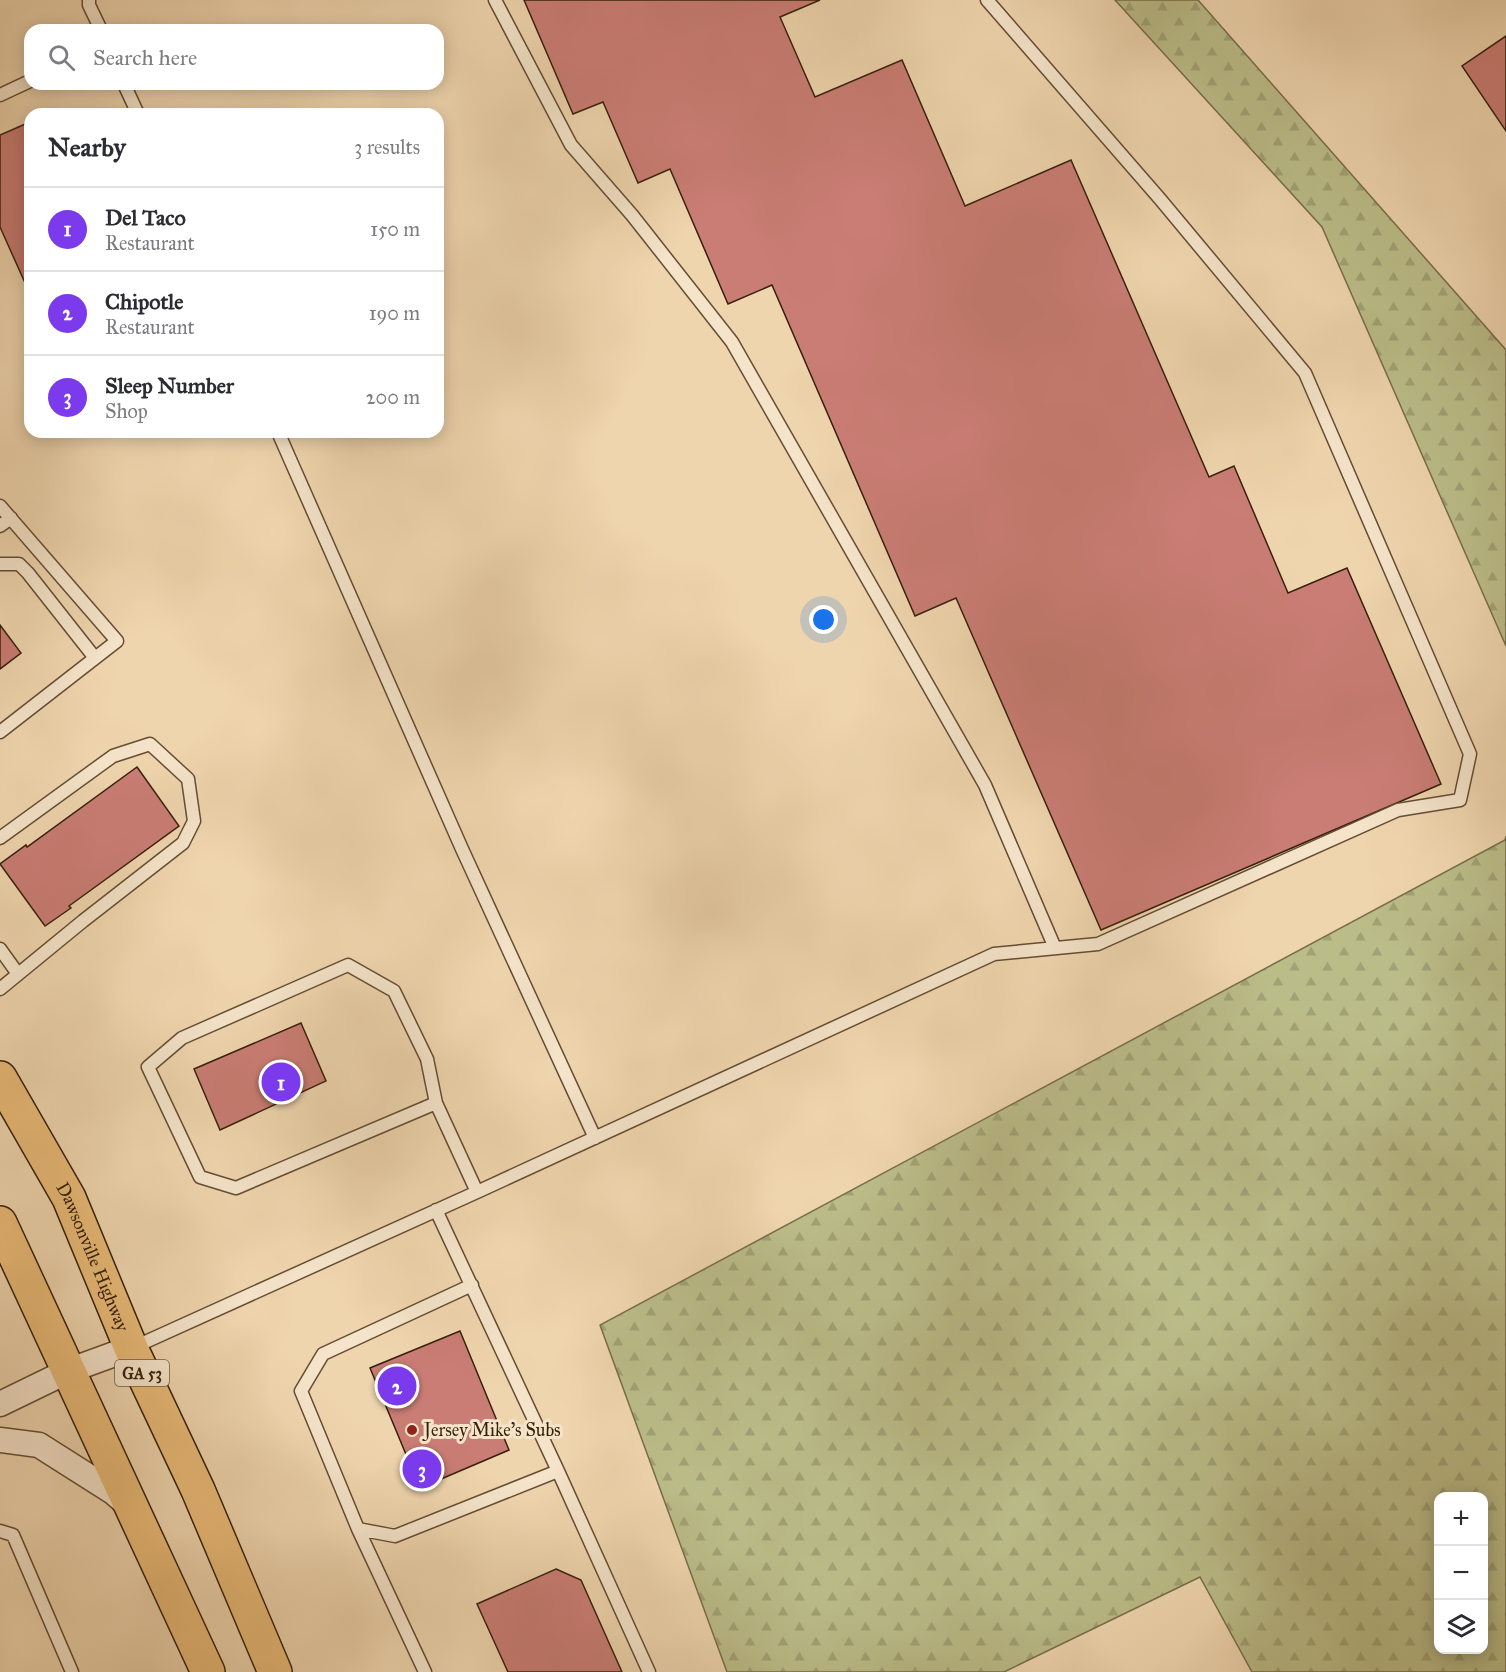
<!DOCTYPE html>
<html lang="en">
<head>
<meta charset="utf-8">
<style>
  body { margin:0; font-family:"IM FELL Great Primer",serif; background:#f2f2f3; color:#2b2b33 }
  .controls { position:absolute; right:18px; bottom:18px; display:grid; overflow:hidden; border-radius:12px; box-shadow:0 3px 15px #0003 }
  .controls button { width:54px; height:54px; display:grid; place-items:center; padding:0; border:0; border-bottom:2px solid #e1e1e2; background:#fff; color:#2b2b33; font:30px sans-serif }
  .you { position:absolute; left:824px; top:620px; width:21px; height:21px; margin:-15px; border:4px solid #fff; border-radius:50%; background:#1a73e8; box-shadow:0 0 0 9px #1a73e833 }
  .badge { display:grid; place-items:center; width:39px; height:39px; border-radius:50%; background:#7c3aed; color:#fff; font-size:20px; font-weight:700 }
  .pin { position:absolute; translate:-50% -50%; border:3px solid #fff; box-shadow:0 2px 6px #0006 }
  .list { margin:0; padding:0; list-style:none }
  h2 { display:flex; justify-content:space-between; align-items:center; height:78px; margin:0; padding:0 24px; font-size:26px }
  h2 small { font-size:20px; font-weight:400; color:#7c7c81 }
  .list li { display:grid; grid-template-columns:39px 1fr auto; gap:18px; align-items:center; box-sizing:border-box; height:84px; padding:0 24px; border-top:2px solid #e1e1e2 }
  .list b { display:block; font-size:22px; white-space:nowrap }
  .list p { margin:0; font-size:20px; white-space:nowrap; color:#7c7c81 }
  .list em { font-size:20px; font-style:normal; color:#7c7c81 }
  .icon { flex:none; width:33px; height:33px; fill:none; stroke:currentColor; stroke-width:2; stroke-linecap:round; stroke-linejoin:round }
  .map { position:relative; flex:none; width:1506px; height:1672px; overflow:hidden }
  .search { position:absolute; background:#fff; box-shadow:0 3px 15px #0003; left:24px; top:24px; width:420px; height:66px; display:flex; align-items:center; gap:15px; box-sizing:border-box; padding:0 21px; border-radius:18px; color:#7c7c81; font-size:22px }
  .panel { position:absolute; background:#fff; box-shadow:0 3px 15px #0003; left:24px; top:108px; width:420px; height:330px; border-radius:18px }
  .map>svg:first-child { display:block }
  .forest { fill:url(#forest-firs); stroke:#786e4a; stroke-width:1.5; fill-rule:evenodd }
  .building { fill:#ca7d75; stroke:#36200a; stroke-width:1.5 }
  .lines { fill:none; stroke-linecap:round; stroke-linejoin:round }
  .lane-casing { stroke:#644d33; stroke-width:15 }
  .street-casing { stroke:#644d33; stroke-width:27 }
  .primary-casing { stroke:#36200a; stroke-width:36 }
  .lane { stroke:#f5e4ca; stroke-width:12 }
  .street { stroke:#f5e4ca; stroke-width:24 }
  .primary { stroke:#e8ba77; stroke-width:33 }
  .poi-dot { fill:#8f2418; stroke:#f5e4ca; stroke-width:2 }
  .labels { text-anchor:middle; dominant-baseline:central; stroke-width:6; stroke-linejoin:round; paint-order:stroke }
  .shield { fill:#f5e4ca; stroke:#6f5b44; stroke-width:1.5 }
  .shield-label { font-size:16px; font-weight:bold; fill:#36200a }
  .street-label { font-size:18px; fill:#36200a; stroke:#f5e4ca }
  .poi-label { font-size:18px; fill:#36200a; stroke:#f5e4ca; text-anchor:start }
</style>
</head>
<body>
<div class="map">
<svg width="1506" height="1672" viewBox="0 0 1506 1672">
  <defs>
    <pattern id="forest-firs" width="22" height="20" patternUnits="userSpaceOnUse" patternTransform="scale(1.5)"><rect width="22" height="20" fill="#bbbd89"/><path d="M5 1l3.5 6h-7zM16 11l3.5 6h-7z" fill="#a1a275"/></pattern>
  </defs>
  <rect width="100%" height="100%" fill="#efd5ae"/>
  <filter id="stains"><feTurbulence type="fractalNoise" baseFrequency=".00333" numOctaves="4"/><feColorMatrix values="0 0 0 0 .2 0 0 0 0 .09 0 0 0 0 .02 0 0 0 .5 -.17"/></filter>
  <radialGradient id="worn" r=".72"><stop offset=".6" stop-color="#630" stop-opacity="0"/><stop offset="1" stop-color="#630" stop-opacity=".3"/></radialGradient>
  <!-- forest -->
  <path class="forest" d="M 1115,0 L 1198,0 L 1506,350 L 1506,646 L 1322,227 Z
    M 1506,836 L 1506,1672 L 1252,1672 L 1200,1577 L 1004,1672 L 727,1672 L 600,1325 L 1505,840 ZM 1438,1496 L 1484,1496 L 1484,1650 L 1438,1650 Z"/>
  <!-- building -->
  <path class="building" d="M 524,0 L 820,0 L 780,17 L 815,97 L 902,60 L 965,206 L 1071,160 L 1209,477 L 1234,466 L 1288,593 L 1347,568 L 1441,784 L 1101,930 L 956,598 L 915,616 L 772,285 L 728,304 L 670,169 L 638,183 L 603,102 L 573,114 Z
    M 1506,36 L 1506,131 L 1462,66 Z
    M 30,122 L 30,294 L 0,227 L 0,135 Z
    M 0,625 L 21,653 L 0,669 Z
    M 137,767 L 179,826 L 69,906 L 71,908 L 45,926 L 0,864 L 26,845 L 27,847 Z
    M 301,1023 L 326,1081 L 220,1130 L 194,1069 Z
    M 460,1331 L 509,1450 L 420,1488 L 370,1368 Z
    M 556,1569 L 581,1580 L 622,1672 L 508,1672 L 477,1604 Z"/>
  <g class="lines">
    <!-- lane casing -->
    <g class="lane-casing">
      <path id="lane" d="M 89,0 L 89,5 L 101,30
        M 495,0 L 571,145 L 632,215 L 732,342 L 985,785 L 1055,948
        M 124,84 L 138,114
        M 0,95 L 30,81
        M 278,432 L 462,849 L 595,1138
        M 0,506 L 117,641 L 0,732
        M 0,526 L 11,518
        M 0,564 L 19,564 L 28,573 L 95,658
        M 0,838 L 113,756 L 150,744 L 188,779 L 194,821 L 183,843 L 83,921 L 0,989
        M 0,949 L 18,974
        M 436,1103 L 236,1188 L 200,1177 L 148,1067 L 182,1038 L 348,965 L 394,991 L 427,1059 L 436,1103 L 477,1192
        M 436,1210 L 558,1471 L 649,1672
        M 472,1285 L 323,1354 L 301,1391 L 358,1529 L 395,1536 L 558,1471
        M 132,1348 L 477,1192 L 994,954 L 1098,944 L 1398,810 L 1460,800 L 1470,754 L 1305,373 L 1160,199 L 987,0
        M 358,1529 L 425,1672
        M 0,1531 L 13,1535 L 72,1672"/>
    </g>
    <!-- street casing -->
    <g class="street-casing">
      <path id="street" d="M 0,1404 L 68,1371 L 131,1348
        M 0,1440 L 39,1445 L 113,1492 L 129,1506"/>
    </g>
    <!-- primary casing -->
    <g class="primary-casing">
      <g id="primary">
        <path id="s1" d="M 0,1078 L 69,1198 L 131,1348 L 198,1490 L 275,1672"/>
        <path d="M 0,1223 C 69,1373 140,1522 208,1672"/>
      </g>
    </g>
    <!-- lane -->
    <use href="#lane" class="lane"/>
    <!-- street -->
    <use href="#street" class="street"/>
    <!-- primary -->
    <use href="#primary" class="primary"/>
  </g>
  <!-- markers -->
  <circle class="poi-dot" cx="412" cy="1430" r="6"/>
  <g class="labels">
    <!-- shield labels -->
    <rect class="shield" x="115" y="1360" width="54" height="26" rx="4.5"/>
    <g class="shield-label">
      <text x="142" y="1373">GA 53</text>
    </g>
    <!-- street labels -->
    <g class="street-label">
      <text stroke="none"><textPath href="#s1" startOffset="202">Dawsonville Highway</textPath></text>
    </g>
    <!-- poi labels -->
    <g class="poi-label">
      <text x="424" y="1430">Jersey Mike's Subs</text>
    </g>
  </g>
  <rect width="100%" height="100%" filter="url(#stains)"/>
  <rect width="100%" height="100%" fill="url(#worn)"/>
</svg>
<div class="controls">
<button>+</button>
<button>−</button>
<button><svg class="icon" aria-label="layers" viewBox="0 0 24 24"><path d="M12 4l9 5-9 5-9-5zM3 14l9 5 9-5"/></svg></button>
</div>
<div class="you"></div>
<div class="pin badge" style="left:281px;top:1082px">1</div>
<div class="pin badge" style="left:397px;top:1386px">2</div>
<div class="pin badge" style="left:422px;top:1469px">3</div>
<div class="search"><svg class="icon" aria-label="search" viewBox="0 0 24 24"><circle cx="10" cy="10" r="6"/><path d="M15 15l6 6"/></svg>Search here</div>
<section class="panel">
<h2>Nearby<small>3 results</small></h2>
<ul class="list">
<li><span class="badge">1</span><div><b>Del Taco</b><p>Restaurant</p></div><em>150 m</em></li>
<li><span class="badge">2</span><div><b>Chipotle</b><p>Restaurant</p></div><em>190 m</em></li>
<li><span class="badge">3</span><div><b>Sleep Number</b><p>Shop</p></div><em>200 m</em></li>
</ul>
</section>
</div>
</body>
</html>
